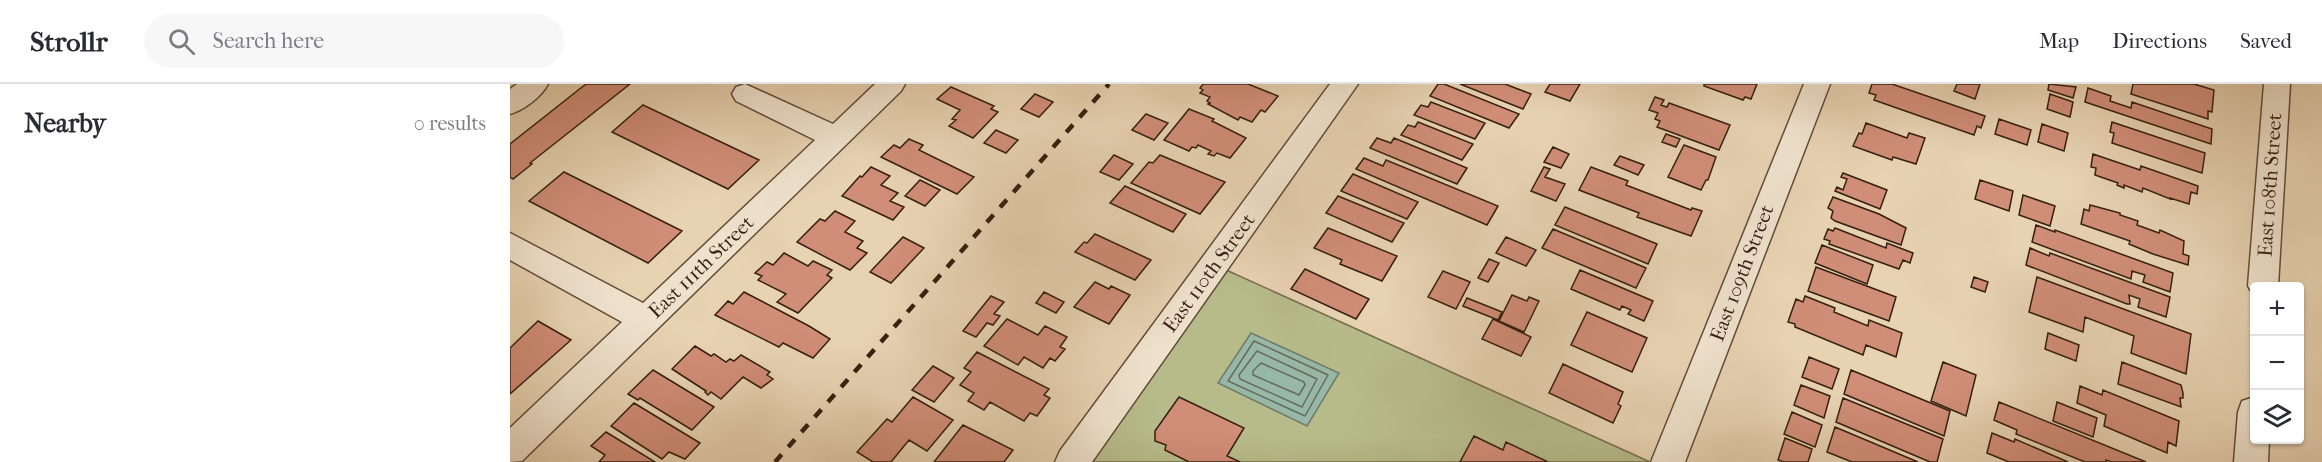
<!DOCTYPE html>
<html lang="en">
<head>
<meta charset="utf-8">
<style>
  body { margin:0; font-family:"IM FELL French Canon",serif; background:#f7f7f7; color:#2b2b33 }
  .controls { position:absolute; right:18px; bottom:18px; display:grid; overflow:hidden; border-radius:6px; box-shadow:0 2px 4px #0004 }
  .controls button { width:54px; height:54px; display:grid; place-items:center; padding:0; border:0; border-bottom:2px solid #e1e1e2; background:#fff; color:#2b2b33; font:30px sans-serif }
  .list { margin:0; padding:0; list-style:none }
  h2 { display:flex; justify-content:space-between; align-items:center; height:78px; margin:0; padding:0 24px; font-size:26px }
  h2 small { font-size:20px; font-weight:400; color:#7c7c81 }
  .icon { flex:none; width:33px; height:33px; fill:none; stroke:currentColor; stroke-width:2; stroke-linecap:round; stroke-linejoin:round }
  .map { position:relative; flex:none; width:1812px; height:378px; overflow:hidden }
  header { display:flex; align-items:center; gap:36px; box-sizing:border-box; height:84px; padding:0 30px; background:#fff; border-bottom:2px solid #e1e1e2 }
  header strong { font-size:28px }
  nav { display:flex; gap:33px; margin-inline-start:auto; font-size:21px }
  .search { width:420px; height:54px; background:#f7f7f7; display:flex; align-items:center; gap:15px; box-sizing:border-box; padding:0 21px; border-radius:33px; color:#7c7c81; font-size:22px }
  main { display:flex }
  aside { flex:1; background:#fff }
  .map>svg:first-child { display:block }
  .green { fill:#b7bb8a; stroke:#766d4d; stroke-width:1.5 }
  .water { fill:#98b8a7; stroke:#707b6b; stroke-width:1.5 }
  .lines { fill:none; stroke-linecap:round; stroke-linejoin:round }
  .shore { stroke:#666c5c; stroke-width:1.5 }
  .building { fill:#d08d77; stroke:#351f10; stroke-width:1.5 }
  .minor-casing { stroke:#624c38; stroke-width:3 }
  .minor { fill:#efe2cd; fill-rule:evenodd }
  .rail { stroke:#351f10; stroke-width:4.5; stroke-dasharray:10 10; stroke-linecap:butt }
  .labels { text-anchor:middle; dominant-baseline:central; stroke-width:4.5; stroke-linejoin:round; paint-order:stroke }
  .street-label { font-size:20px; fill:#351f10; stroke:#efe2cd }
</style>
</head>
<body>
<header>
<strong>Strollr</strong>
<div class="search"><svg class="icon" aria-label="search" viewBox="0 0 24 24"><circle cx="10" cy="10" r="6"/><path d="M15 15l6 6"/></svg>Search here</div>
<nav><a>Map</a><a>Directions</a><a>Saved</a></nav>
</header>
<main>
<aside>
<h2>Nearby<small>0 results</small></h2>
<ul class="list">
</ul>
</aside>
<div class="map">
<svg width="1812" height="378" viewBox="0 0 1812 378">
  <rect width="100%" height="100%" fill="#e7d2b2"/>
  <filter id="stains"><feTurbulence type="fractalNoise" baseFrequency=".00333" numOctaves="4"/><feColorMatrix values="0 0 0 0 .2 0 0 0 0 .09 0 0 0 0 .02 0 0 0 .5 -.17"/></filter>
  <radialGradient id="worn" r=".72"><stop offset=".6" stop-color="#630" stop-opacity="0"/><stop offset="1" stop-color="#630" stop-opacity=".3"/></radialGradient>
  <!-- green -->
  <path class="green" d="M 714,185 L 1140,378 L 575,378 Z"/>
  <!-- water -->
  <path class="water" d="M 741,249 L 829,289 L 797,342 L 708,299 Z"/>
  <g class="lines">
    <!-- shore -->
    <path class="shore" d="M 744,257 L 818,291 L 795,332 L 718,297 Z
      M 747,267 L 807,295 L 792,323 L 730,295 L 729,291 Z
      M 751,279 L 794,298 L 795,301 L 789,311 L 743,291 L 743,287 Z"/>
  </g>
  <!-- building -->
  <path class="building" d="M 76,0 L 120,0 L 20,79 L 22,80 L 3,95 L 0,93 L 0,60 Z
    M 693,0 L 738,0 L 768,12 L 755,28 L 751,26 L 742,38 L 730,33 L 728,36 L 698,20 L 700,19 L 697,17 L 700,13 L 690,9 L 693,6 L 690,4 Z
    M 928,0 L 934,0 L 1009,30 L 999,44 L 920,12 Z
    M 950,0 L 995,0 L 1021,10 L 1013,25 Z
    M 1040,0 L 1070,0 L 1060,17 L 1035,8 Z
    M 1194,0 L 1247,0 L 1241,15 L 1235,13 L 1233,16 L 1194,2 Z
    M 1362,0 L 1382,0 L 1475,32 L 1471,44 L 1467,42 L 1464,51 L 1364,16 L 1366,11 L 1359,9 Z
    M 1447,0 L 1470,0 L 1465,15 L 1444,7 Z
    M 1539,0 L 1566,3 L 1563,14 L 1538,6 Z
    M 1623,0 L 1684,0 L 1704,6 L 1702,28 L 1698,27 L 1698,35 L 1621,10 Z
    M 441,3 L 484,22 L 481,25 L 488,28 L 463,54 L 439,42 L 446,36 L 442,35 L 450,26 L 427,15 Z
    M 1578,4 L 1601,12 L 1600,17 L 1621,24 L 1622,18 L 1702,45 L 1701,60 L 1575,18 Z
    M 525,10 L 543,18 L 529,33 L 511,25 Z
    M 1540,10 L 1563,18 L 1560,33 L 1537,25 Z
    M 1145,13 L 1154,16 L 1151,21 L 1157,23 L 1159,19 L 1220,41 L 1209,66 L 1147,43 L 1150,37 L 1145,35 L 1148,29 L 1139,26 Z
    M 921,18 L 975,39 L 965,55 L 904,31 L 911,21 L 918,23 Z
    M 133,21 L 249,76 L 218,105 L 102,48 Z
    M 679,25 L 704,35 L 702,37 L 736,54 L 720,74 L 707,69 L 704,72 L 698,70 L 701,67 L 688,61 L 686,64 L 682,63 L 679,67 L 654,56 Z
    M 636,30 L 658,39 L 644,56 L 622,46 Z
    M 1489,35 L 1521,46 L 1517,61 L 1485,50 Z
    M 908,38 L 963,60 L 952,76 L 891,51 L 898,41 L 905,43 Z
    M 1602,38 L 1695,69 L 1692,89 L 1602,59 L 1604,49 L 1600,48 Z
    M 1356,39 L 1397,54 L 1399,49 L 1415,54 L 1406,80 L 1383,73 L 1382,76 L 1343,62 L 1349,49 L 1352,50 Z
    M 1532,40 L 1558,49 L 1554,67 L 1528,58 Z
    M 486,46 L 508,56 L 496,69 L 474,59 Z
    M 1156,50 L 1170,55 L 1166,63 L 1152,58 Z
    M 867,54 L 881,59 L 884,54 L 957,84 L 947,100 L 860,64 Z
    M 399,55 L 413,61 L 409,66 L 464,93 L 447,110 L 371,73 L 384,61 L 390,64 Z
    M 1174,61 L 1206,73 L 1198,96 L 1196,96 L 1191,106 L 1158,93 Z
    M 1043,63 L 1059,70 L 1051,84 L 1034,78 Z
    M 1583,70 L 1630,86 L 1631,82 L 1688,102 L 1687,110 L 1681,108 L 1679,120 L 1660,114 L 1660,115 L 1633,104 L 1632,108 L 1614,101 L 1614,104 L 1607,101 L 1608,99 L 1585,91 L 1586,84 L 1581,83 Z
    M 604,71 L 623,80 L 609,96 L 590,88 Z
    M 650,71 L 715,98 L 690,130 L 621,99 L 639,78 L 643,79 Z
    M 1110,72 L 1134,81 L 1128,91 L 1104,81 Z
    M 854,74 L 873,82 L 876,76 L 988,122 L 977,141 L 846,85 Z
    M 361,83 L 380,92 L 371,101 L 388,109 L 380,117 L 394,123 L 383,136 L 332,112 L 350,92 L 352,93 Z
    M 1034,83 L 1040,85 L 1035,93 L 1055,100 L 1046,117 L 1021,107 Z
    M 1081,83 L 1118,97 L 1116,101 L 1181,126 L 1182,124 L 1192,127 L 1181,152 L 1127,133 L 1129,129 L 1069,106 Z
    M 54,88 L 172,147 L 138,179 L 19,117 Z
    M 1333,89 L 1377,106 L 1370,125 L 1325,107 L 1327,103 L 1333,106 L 1337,95 L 1331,93 Z
    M 843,90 L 908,118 L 897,135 L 831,107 Z
    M 410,96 L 430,106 L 415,122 L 395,112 Z
    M 1470,96 L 1503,107 L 1499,127 L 1465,115 Z
    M 615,102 L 676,130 L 663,148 L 600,119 Z
    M 1513,111 L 1545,122 L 1540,142 L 1509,131 Z
    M 828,112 L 894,139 L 882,158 L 816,129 Z
    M 1323,113 L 1369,130 L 1396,144 L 1391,161 L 1325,137 L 1321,134 L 1323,127 L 1318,124 Z
    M 1580,121 L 1610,129 L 1610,131 L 1628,137 L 1627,141 L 1649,149 L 1650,146 L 1674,157 L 1673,170 L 1679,172 L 1678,181 L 1643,170 L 1619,160 L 1620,157 L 1571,140 L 1574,125 L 1579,127 Z
    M 1055,123 L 1147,160 L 1138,180 L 1045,141 Z
    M 325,127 L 345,137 L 335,148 L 353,157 L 347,164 L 357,169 L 340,186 L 287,158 L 310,135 L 315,137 Z
    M 1526,141 L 1545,148 L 1545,146 L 1663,189 L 1660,208 L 1633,198 L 1635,191 L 1622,187 L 1621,195 L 1522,158 Z
    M 818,144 L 887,172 L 872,197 L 830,180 L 832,176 L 804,164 Z
    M 1325,144 L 1376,164 L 1377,159 L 1403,169 L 1400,179 L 1393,176 L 1389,185 L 1319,160 L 1320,157 L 1314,155 L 1318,145 L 1323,147 Z
    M 1043,145 L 1136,184 L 1126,204 L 1032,164 Z
    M 585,150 L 641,176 L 625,196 L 565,168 L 574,158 L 577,159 Z
    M 393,153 L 414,164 L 381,199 L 360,188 Z
    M 996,153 L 1026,166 L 1016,182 L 986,169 Z
    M 1312,161 L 1363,181 L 1357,200 L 1305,179 Z
    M 1520,164 L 1539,172 L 1540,169 L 1660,213 L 1656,233 L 1628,223 L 1630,215 L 1619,211 L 1620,220 L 1617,220 L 1516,181 Z
    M 274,169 L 298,182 L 303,177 L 322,186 L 317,191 L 322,194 L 288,229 L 267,218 L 276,210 L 248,196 L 252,192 L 245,189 L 257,178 L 263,181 Z
    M 979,175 L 989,179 L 978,198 L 968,194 Z
    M 1306,183 L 1386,213 L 1379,237 L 1298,207 Z
    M 795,185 L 859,215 L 846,235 L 781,205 Z
    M 1070,186 L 1143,217 L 1134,237 L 1118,230 L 1121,226 L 1112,222 L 1110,226 L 1061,205 Z
    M 933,187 L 960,198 L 946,225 L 918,213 Z
    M 1464,193 L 1478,198 L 1475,208 L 1461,203 Z
    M 1527,193 L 1681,250 L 1676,290 L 1621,269 L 1624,252 L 1575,233 L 1573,248 L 1519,228 Z
    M 585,198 L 599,205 L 601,202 L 620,211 L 599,240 L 564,223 Z
    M 234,208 L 299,242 L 320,255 L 303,274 L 273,259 L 269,263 L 205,231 L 218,217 L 223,220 Z
    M 534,208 L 554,218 L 546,229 L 526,219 Z
    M 1002,211 L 1017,217 L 1019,213 L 1029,217 L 1014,248 L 989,237 Z
    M 481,212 L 494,218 L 484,230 L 490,232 L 483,241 L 477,239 L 466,253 L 453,247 Z
    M 1295,212 L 1325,224 L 1324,228 L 1358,242 L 1359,236 L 1392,249 L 1386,273 L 1356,261 L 1353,271 L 1285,243 L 1285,240 L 1278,238 L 1286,215 L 1293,218 Z
    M 957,214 L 992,228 L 988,236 L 953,222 Z
    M 1077,228 L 1137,254 L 1122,288 L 1061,261 Z
    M 497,235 L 528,251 L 535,242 L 557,253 L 550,263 L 555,265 L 545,277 L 540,274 L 533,284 L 514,273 L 508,281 L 474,262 Z
    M 983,235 L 1021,253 L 1011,272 L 972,255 Z
    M 28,237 L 61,256 L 0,310 L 0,264 Z
    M 1538,249 L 1569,261 L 1566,277 L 1535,265 Z
    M 185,262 L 201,272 L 204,270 L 216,278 L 220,275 L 224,277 L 231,271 L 260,288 L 257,291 L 263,295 L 251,304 L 233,293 L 211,315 L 201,308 L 198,311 L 195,308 L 196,307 L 162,285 Z
    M 467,268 L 539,305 L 534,311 L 540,314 L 527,332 L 520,329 L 514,337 L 480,318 L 474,326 L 458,317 L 464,309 L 450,301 L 461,288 L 454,284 Z
    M 1299,273 L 1329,285 L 1322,305 L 1292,293 Z
    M 1433,278 L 1466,291 L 1456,332 L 1421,317 Z
    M 1612,278 L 1671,301 L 1673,309 L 1673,314 L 1670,314 L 1671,323 L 1608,300 Z
    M 1053,280 L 1113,308 L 1108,320 L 1111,322 L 1103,339 L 1039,309 Z
    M 423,282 L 444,294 L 424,318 L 402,306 Z
    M 143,286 L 204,323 L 182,346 L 130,314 L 128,316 L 118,310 Z
    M 1341,286 L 1440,327 L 1434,352 L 1334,310 Z
    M 1291,301 L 1320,312 L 1314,334 L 1284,321 Z
    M 1570,302 L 1592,311 L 1593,306 L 1669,337 L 1666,362 L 1658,358 L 1657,369 L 1594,342 L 1596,331 L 1567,319 Z
    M 403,313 L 443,336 L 417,367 L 399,356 L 381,378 L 363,378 L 347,368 L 377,335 L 382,338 Z
    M 669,313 L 734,344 L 717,372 L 730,378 L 679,378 L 655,366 L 656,361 L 645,357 L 645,347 Z
    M 1333,314 L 1433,355 L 1427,378 L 1420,378 L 1326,338 Z
    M 1489,318 L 1636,378 L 1602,378 L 1596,376 L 1596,378 L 1575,378 L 1506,350 L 1507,346 L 1484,336 Z
    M 1547,318 L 1587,334 L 1583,353 L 1543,337 Z
    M 124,319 L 190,359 L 175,375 L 159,368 L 152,375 L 101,342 Z
    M 1282,328 L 1312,341 L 1305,363 L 1274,350 Z
    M 453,341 L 503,366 L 494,378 L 424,378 Z
    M 1325,343 L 1408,378 L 1342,378 L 1317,368 Z
    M 96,348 L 145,378 L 89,378 L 95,371 L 81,362 Z
    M 1482,349 L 1504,358 L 1505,355 L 1558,378 L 1499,378 L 1477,369 Z
    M 964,352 L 993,366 L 996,358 L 1038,378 L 950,378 Z
    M 1275,354 L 1302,365 L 1298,378 L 1274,378 L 1268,376 Z"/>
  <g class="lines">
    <!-- minor casing -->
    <g class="minor-casing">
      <path id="minor" d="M 7,0 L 38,0 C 31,13 14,26 0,30 L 0,5 Z
        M 235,0 L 323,40 L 365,0 L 395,0 L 391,7 L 12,377 L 0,378 L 0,344 L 112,238 L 0,176 L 0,149 L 133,219 L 305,56 L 226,17 L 222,10 L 226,3 Z
        M 820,0 L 848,0 L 582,378 L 545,378 L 550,367 Z
        M 1294,0 L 1320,0 L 1175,378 L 1141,378 Z
        M 1754,0 L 1780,0 L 1768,202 L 1744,202 L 1744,212 L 1738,202 Z
        M 1744,313 L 1744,356 L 1759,356 L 1758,378 L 1724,378 L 1728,328 L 1732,317 Z"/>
    </g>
    <!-- minor -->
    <use href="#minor" class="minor"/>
    <!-- rail -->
    <path class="rail" d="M 265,378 L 599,0"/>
  </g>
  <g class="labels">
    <!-- street labels -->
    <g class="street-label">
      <text transform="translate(1760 101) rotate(-86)">East 108th Street</text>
      <text transform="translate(191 183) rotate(-44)">East 111th Street</text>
      <text transform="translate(699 189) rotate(-54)">East 110th Street</text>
      <text transform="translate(1232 189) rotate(-69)">East 109th Street</text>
    </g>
  </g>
  <rect width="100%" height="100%" filter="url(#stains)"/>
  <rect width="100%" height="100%" fill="url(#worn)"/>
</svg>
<div class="controls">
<button>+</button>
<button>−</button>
<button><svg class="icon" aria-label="layers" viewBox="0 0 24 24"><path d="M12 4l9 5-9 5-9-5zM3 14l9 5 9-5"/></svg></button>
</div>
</div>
</main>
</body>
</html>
